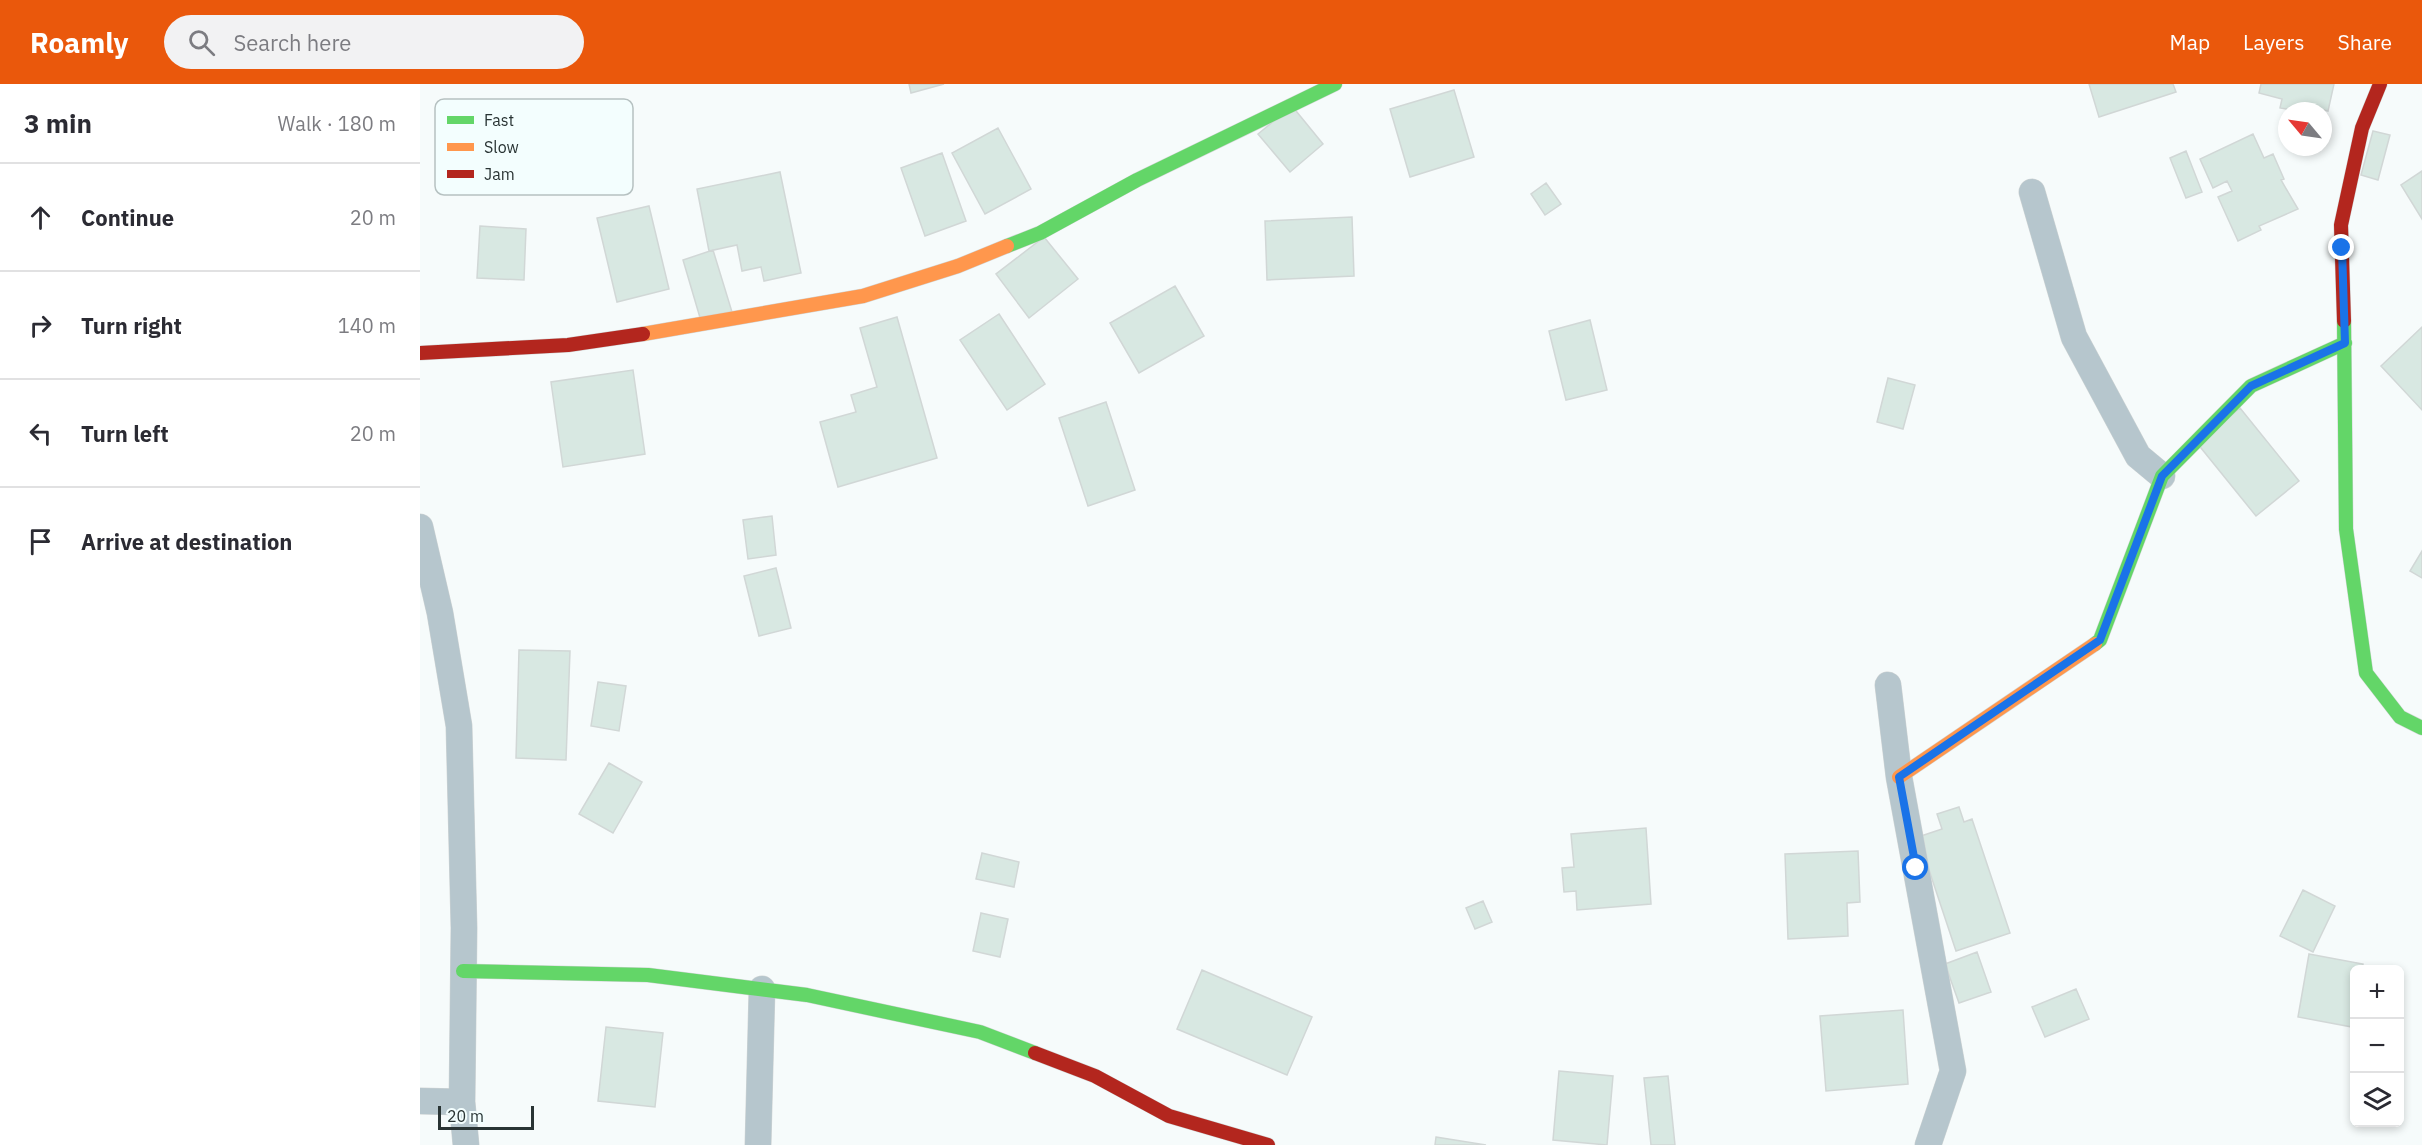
<!DOCTYPE html>
<html lang="en">
<head>
<meta charset="utf-8">
<style>
  body { margin:0; font-family:"IBM Plex Sans",sans-serif; background:#f2f2f3; color:#2b2b33 }
  .controls { position:absolute; right:18px; bottom:18px; display:grid; overflow:hidden; border-radius:9px; box-shadow:0 3px 9px #0003 }
  .controls button { width:54px; height:54px; display:grid; place-items:center; padding:0; border:0; border-bottom:2px solid #e1e1e2; background:#fff; color:#2b2b33; font:30px sans-serif }
  .compass { position:absolute; left:1858px; top:18px; width:54px; height:54px; border-radius:50%; background:#fff; box-shadow:0 3px 9px #0003; rotate:299deg }
  .scale { position:absolute; left:18px; bottom:15px; width:96px; box-sizing:border-box; padding-left:6px; border:3px solid #293434; border-top:0; font-size:16px; line-height:21px; white-space:nowrap; color:#293434; -webkit-text-stroke:4px #f3fefe; paint-order:stroke }
  .stop { position:absolute; width:18px; height:18px; margin:-14px; border:4px solid #1a73e8; border-radius:50%; background:#fff }
  .stop.end { background:#1a73e8; border-color:#fff; box-shadow:0 2px 6px #0008 }
  .list { margin:0; padding:0; list-style:none }
  h2 { display:flex; justify-content:space-between; align-items:center; height:78px; margin:0; padding:0 24px; font-size:26px }
  h2 small { font-size:20px; font-weight:400; color:#7c7c81 }
  .list li { display:grid; grid-template-columns:39px 1fr auto; gap:18px; align-items:center; box-sizing:border-box; height:108px; padding:0 24px; border-top:2px solid #e1e1e2 }
  .list b { display:block; font-size:22px; white-space:nowrap }
  .list em { font-size:20px; font-style:normal; color:#7c7c81 }
  .icon { flex:none; width:33px; height:33px; fill:none; stroke:currentColor; stroke-width:2; stroke-linecap:round; stroke-linejoin:round }
  .map { position:relative; flex:none; width:2002px; height:1061px; overflow:hidden }
  header { display:flex; align-items:center; gap:36px; box-sizing:border-box; height:84px; padding:0 30px; background:#ea580c; color:#fff }
  header strong { font-size:28px }
  nav { display:flex; gap:33px; margin-inline-start:auto; font-size:21px }
  .search { width:420px; height:54px; background:#f2f2f3; display:flex; align-items:center; gap:15px; box-sizing:border-box; padding:0 21px; border-radius:33px; color:#7c7c81; font-size:22px }
  main { display:flex }
  aside { flex:1; background:#fff }
  .map>svg:first-child { display:block }
  .building { fill:#d8e8e2; stroke:#d1d7d6; stroke-width:1.5 }
  .lines { fill:none; stroke-linecap:round; stroke-linejoin:round }
  .street-casing { stroke:#d2d6d6; stroke-width:27 }
  .fast-casing { stroke:#d2d6d6; stroke-width:15 }
  .slow-casing { stroke:#d2d6d6; stroke-width:15 }
  .jam-casing { stroke:#d2d6d6; stroke-width:15 }
  .street { stroke:#b6c6cd; stroke-width:26 }
  .fast { stroke:#63d668; stroke-width:14 }
  .slow { stroke:#ff974d; stroke-width:14 }
  .jam { stroke:#b3261e; stroke-width:14 }
  .route { stroke:#1a73e8; stroke-width:8 }
  .key { fill:#f3fefe; stroke:#b6c1c1; stroke-width:1.5 }
  .key-label { font-size:16px; fill:#293434 }
</style>
</head>
<body>
<header>
<strong>Roamly</strong>
<div class="search"><svg class="icon" aria-label="search" viewBox="0 0 24 24"><circle cx="10" cy="10" r="6"/><path d="M15 15l6 6"/></svg>Search here</div>
<nav><a>Map</a><a>Layers</a><a>Share</a></nav>
</header>
<main>
<aside>
<h2>3 min<small>Walk · 180 m</small></h2>
<ul class="list">
<li><svg class="icon" aria-label="ahead" viewBox="0 0 24 24"><path d="M12 20V5M6 11l6-6 6 6"/></svg><div><b>Continue</b></div><em>20 m</em></li>
<li><svg class="icon" aria-label="right" viewBox="0 0 24 24"><path d="M7 20v-9h11M14 6l5 5-5 5"/></svg><div><b>Turn right</b></div><em>140 m</em></li>
<li><svg class="icon" aria-label="left" viewBox="0 0 24 24"><path d="M17 20v-9H6M10 6l-5 5 5 5"/></svg><div><b>Turn left</b></div><em>20 m</em></li>
<li><svg class="icon" aria-label="arrive" viewBox="0 0 24 24"><path d="M6 21V4h12l-3 4 3 4H6"/></svg><div><b>Arrive at destination</b></div></li>
</ul>
</aside>
<div class="map">
<svg width="2002" height="1061" viewBox="0 0 2002 1061">
  <rect width="100%" height="100%" fill="#f6fbfb"/>
  <!-- building -->
  <path class="building" d="M 489,0 L 524,0 L 491,9 Z
    M 1669,0 L 1753,0 L 1756,8 L 1679,33 Z
    M 1841,0 L 1914,0 L 1908,27 L 1882,21 L 1880,27 L 1860,24 L 1862,15 L 1839,9 Z
    M 1034,6 L 1054,73 L 990,93 L 970,25 Z
    M 872,22 L 903,60 L 870,88 L 838,50 Z
    M 578,44 L 611,105 L 565,130 L 532,69 Z
    M 1953,47 L 1970,51 L 1958,96 L 1941,91 Z
    M 1833,50 L 1844,74 L 1853,70 L 1864,95 L 1861,96 L 1878,125 L 1839,142 L 1841,146 L 1818,157 L 1798,113 L 1812,107 L 1807,97 L 1793,104 L 1780,75 Z
    M 1766,67 L 1782,108 L 1766,114 L 1750,74 Z
    M 522,69 L 546,137 L 505,152 L 481,84 Z
    M 2002,87 L 2002,135 L 1981,101 Z
    M 360,88 L 381,189 L 344,197 L 341,183 L 322,187 L 317,161 L 289,167 L 277,105 Z
    M 1126,99 L 1141,120 L 1125,131 L 1111,110 Z
    M 229,122 L 249,205 L 197,218 L 177,134 Z
    M 932,133 L 934,192 L 847,196 L 845,137 Z
    M 60,142 L 106,145 L 104,196 L 57,194 Z
    M 624,153 L 658,195 L 609,234 L 576,190 Z
    M 293,166 L 312,228 L 281,237 L 263,176 Z
    M 755,202 L 784,252 L 719,289 L 690,239 Z
    M 579,230 L 625,300 L 587,326 L 540,256 Z
    M 477,233 L 517,374 L 418,403 L 400,338 L 436,328 L 431,311 L 457,303 L 440,244 Z
    M 1170,236 L 1187,306 L 1146,316 L 1129,247 Z
    M 2002,243 L 2002,326 L 1961,282 Z
    M 213,286 L 225,370 L 143,383 L 131,298 Z
    M 1468,294 L 1495,301 L 1483,345 L 1457,338 Z
    M 686,318 L 715,406 L 668,422 L 639,334 Z
    M 1820,324 L 1879,397 L 1836,432 L 1777,359 Z
    M 352,432 L 356,471 L 328,475 L 323,436 Z
    M 2002,467 L 2002,494 L 1990,487 Z
    M 356,484 L 371,544 L 339,552 L 324,492 Z
    M 99,566 L 150,567 L 146,676 L 96,674 Z
    M 178,598 L 206,602 L 199,647 L 171,642 Z
    M 189,679 L 222,698 L 193,749 L 159,730 Z
    M 1539,723 L 1544,738 L 1552,735 L 1590,849 L 1536,867 L 1498,753 L 1522,745 L 1517,730 Z
    M 1226,744 L 1231,820 L 1157,826 L 1156,807 L 1144,808 L 1142,784 L 1154,783 L 1151,750 Z
    M 1438,767 L 1440,818 L 1427,819 L 1428,852 L 1368,855 L 1365,770 Z
    M 562,769 L 599,778 L 594,803 L 556,795 Z
    M 1883,806 L 1915,822 L 1893,868 L 1860,852 Z
    M 1063,817 L 1072,838 L 1055,845 L 1046,824 Z
    M 561,829 L 588,835 L 580,873 L 553,867 Z
    M 1557,868 L 1571,908 L 1539,919 L 1525,880 Z
    M 1889,870 L 1943,880 L 1942,886 L 1934,886 L 1932,943 L 1878,933 Z
    M 782,886 L 892,933 L 867,991 L 757,945 Z
    M 1656,905 L 1669,935 L 1625,953 L 1612,923 Z
    M 1483,926 L 1488,1000 L 1406,1007 L 1400,932 Z
    M 186,943 L 243,949 L 235,1023 L 178,1017 Z
    M 1139,987 L 1193,992 L 1187,1061 L 1133,1056 Z
    M 1248,992 L 1255,1061 L 1231,1061 L 1224,994 Z
    M 1016,1053 L 1066,1061 L 1015,1061 Z"/>
  <g class="lines">
    <!-- street casing -->
    <g class="street-casing">
      <path id="street" d="M 1612,108 L 1654,253 L 1718,372 L 1742,392
        M 0,443 L 20,529 L 39,642 L 44,844 L 42,1018 L 46,1061
        M 1468,601 L 1479,693 L 1533,987 L 1508,1061
        M 0,1017 L 42,1018
        M 338,1061 L 342,905"/>
    </g>
    <!-- fast casing -->
    <g class="fast-casing">
      <path id="fast" d="M 587,162 L 620,149 L 717,96 L 915,0
        M 1924,237 L 1926,445 L 1946,589 L 1980,633 L 2002,644
        M 1675,560 L 1680,556 L 1742,392 L 1831,302 L 1925,259
        M 43,887 L 228,891 L 387,911 L 560,948 L 615,969"/>
    </g>
    <!-- slow casing -->
    <g class="slow-casing">
      <path id="slow" d="M 223,250 L 443,212 L 538,182 L 587,162
        M 1479,693 L 1675,560"/>
    </g>
    <!-- jam casing -->
    <g class="jam-casing">
      <path id="jam" d="M 1924,237 L 1921,141 L 1942,44 L 1960,0
        M 0,269 L 148,261 L 223,250
        M 615,969 L 675,992 L 749,1032 L 848,1061"/>
    </g>
    <!-- street -->
    <use href="#street" class="street"/>
    <!-- fast -->
    <use href="#fast" class="fast"/>
    <!-- slow -->
    <use href="#slow" class="slow"/>
    <!-- jam -->
    <use href="#jam" class="jam"/>
  </g>
  <g class="lines">
    <!-- route -->
    <path class="route" d="M 1496,784 L 1479,693 L 1680,556 L 1742,392 L 1831,302 L 1925,259 L 1922,164"/>
  </g>
  <!-- legend -->
  <rect x="15" y="15" width="198" height="96" rx="9" class="key"/>
  <rect x="27" y="32" width="27" height="8" fill="#63d668"/>
  <rect x="27" y="59" width="27" height="8" fill="#ff974d"/>
  <rect x="27" y="86" width="27" height="8" fill="#b3261e"/>
  <g class="key-label">
    <text x="64" y="42">Fast</text>
    <text x="64" y="69">Slow</text>
    <text x="64" y="96">Jam</text>
  </g>
</svg>
<div class="controls">
<button>+</button>
<button>−</button>
<button><svg class="icon" aria-label="layers" viewBox="0 0 24 24"><path d="M12 4l9 5-9 5-9-5zM3 14l9 5 9-5"/></svg></button>
</div>
<svg class="compass" viewBox="-18 -18 36 36"><path d="M0-13l5 13h-10z" fill="#e53935"/><path d="M0 13l5-13h-10z" fill="#7c7c81"/></svg>
<div class="scale">20 m</div>
<div class="stop" style="left:1496px;top:784px"></div>
<div class="stop end" style="left:1922px;top:164px"></div>
</div>
</main>
</body>
</html>
